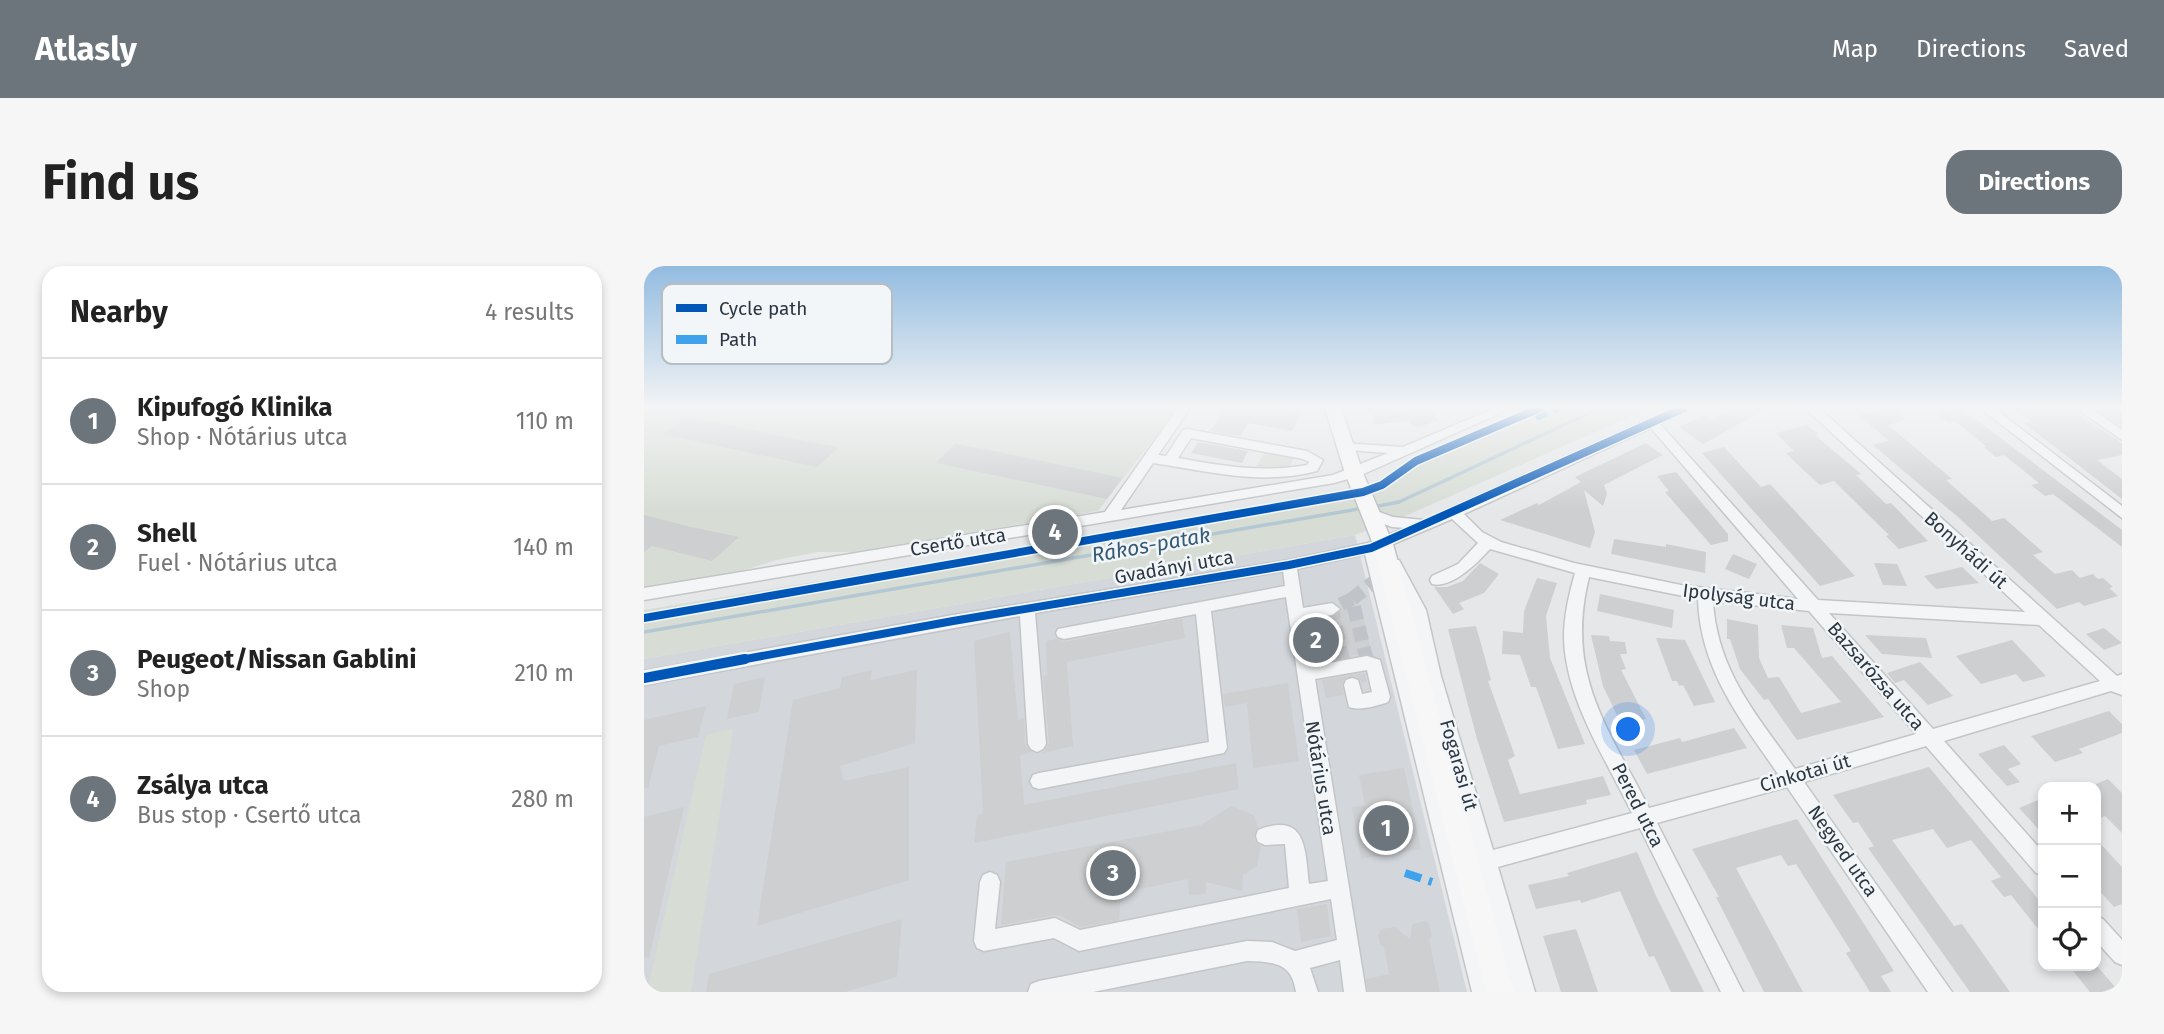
<!DOCTYPE html>
<html lang="en">
<head>
<meta charset="utf-8">
<style>
  body { margin:0; font-family:"Fira Sans",sans-serif; background:#f6f6f6; color:#222 }
  .controls { position:absolute; right:21px; bottom:21px; display:grid; overflow:hidden; border-radius:14px; box-shadow:0 4px 10px #0003 }
  .controls button { width:63px; height:63px; display:grid; place-items:center; padding:0; border:0; border-bottom:2px solid #e0e0e0; background:#fff; color:#222; font:35px sans-serif }
  .you { position:absolute; left:985px; top:464px; width:24px; height:24px; margin:-18px; border:5px solid #fff; border-radius:50%; background:#1a73e8; box-shadow:0 0 0 10px #1a73e833 }
  .badge { display:grid; place-items:center; width:46px; height:46px; border-radius:50%; background:#6c757c; color:#fff; font-size:23px; font-weight:700 }
  .pin { position:absolute; translate:-50% -50%; border:4px solid #fff; box-shadow:0 2px 7px #0006 }
  .list { margin:0; padding:0; list-style:none }
  h2 { display:flex; justify-content:space-between; align-items:center; height:91px; margin:0; padding:0 28px; font-size:30px }
  h2 small { font-size:23px; font-weight:400; color:#767676 }
  .list li { display:grid; grid-template-columns:46px 1fr auto; gap:21px; align-items:center; box-sizing:border-box; height:126px; padding:0 28px; border-top:2px solid #e0e0e0 }
  .list b { display:block; font-size:26px; white-space:nowrap }
  .list p { margin:0; font-size:23px; white-space:nowrap; color:#767676 }
  .list em { font-size:23px; font-style:normal; color:#767676 }
  .icon { flex:none; width:38px; height:38px; fill:none; stroke:currentColor; stroke-width:2; stroke-linecap:round; stroke-linejoin:round }
  .map { position:relative; flex:none; width:1478px; height:726px; overflow:hidden; border-radius:21px }
  header { display:flex; align-items:center; gap:42px; box-sizing:border-box; height:98px; padding:0 35px; background:#6c757c; color:#fff }
  header strong { font-size:33px }
  nav { display:flex; gap:38px; margin-inline-start:auto; font-size:24px }
  .intro { display:flex; align-items:center; justify-content:space-between; box-sizing:border-box; height:168px; padding:0 42px }
  h1 { margin:0; font-size:49px }
  .button { padding:18px 32px; border-radius:21px; background:#6c757c; color:#fff; font-size:24px; font-weight:700 }
  main { display:flex; gap:42px; padding:0 42px }
  aside { flex:1; background:#fff; border-radius:21px; box-shadow:0 4px 10px #0003 }
  .map>svg:first-child { display:block }
  .built { fill:#d3d7dc }
  .green { fill:#d7ddd5 }
  .lines { fill:none; stroke-linecap:round; stroke-linejoin:round }
  .stream { stroke:#b4c8d3; stroke-width:3.5 }
  .building { fill:#cdcfd1 }
  .minor-tunnel-far1 { stroke:#c0c4c8; stroke-width:14; stroke-dasharray:14 7; stroke-linecap:butt }
  .minor-tunnel { stroke:#c0c4c8; stroke-width:18; stroke-dasharray:18 10; stroke-linecap:butt }
  .minor-casing { stroke:#c3c5c7; stroke-width:3 }
  .major-casing { stroke:#c1c4c7; stroke-width:3 }
  .minor { fill:#f4f5f6; fill-rule:evenodd }
  .major { fill:#f7f7f8; fill-rule:evenodd }
  .quiet-far1 { stroke:#3ea3ec; stroke-width:6; stroke-dasharray:12 6; stroke-linecap:butt }
  .quiet { stroke:#3ea3ec; stroke-width:8; stroke-dasharray:17 8; stroke-linecap:butt }
  .cycleway-far1-casing { stroke:#f3f6f8; stroke-width:11 }
  .cycleway-casing { stroke:#f3f6f8; stroke-width:15 }
  .cycleway-far1 { stroke:#0057b8; stroke-width:8 }
  .cycleway { stroke:#0057b8; stroke-width:10 }
  .labels { text-anchor:middle; dominant-baseline:central; stroke-width:5; stroke-linejoin:round; paint-order:stroke }
  .street-label { font-size:19px; fill:#2b3742; stroke:#f3f6f8 }
  .water-label { font-size:21px; font-style:italic; fill:#365c75; stroke:#f3f6f8 }
  .key { fill:#f3f6f8; stroke:#b7bdc1; stroke-width:2 }
  .key-label { font-size:19px; fill:#2b3742 }
</style>
</head>
<body>
<header>
<strong>Atlasly</strong>
<nav><a>Map</a><a>Directions</a><a>Saved</a></nav>
</header>
<div class="intro"><h1>Find us</h1><a class="button">Directions</a></div>
<main>
<aside>
<h2>Nearby<small>4 results</small></h2>
<ul class="list">
<li><span class="badge">1</span><div><b>Kipufogó Klinika</b><p>Shop · Nótárius utca</p></div><em>110 m</em></li>
<li><span class="badge">2</span><div><b>Shell</b><p>Fuel · Nótárius utca</p></div><em>140 m</em></li>
<li><span class="badge">3</span><div><b>Peugeot/Nissan Gablini</b><p>Shop</p></div><em>210 m</em></li>
<li><span class="badge">4</span><div><b>Zsálya utca</b><p>Bus stop · Csertő utca</p></div><em>280 m</em></li>
</ul>
</aside>
<div class="map">
<svg width="1478" height="726" viewBox="0 0 1478 726">
  <rect width="100%" height="100%" fill="#e5e7e9"/>
  <!-- built -->
  <path class="built" d="M 711,269 L 823,726 L 0,726 L 0,393 Z"/>
  <!-- green -->
  <path class="green" d="M 0,142 L 534,142 L 454,245 L 209,286 L 174,286 L 132,294 L 91,307 L 0,322 Z
    M 909,142 L 1006,142 L 759,251 L 711,269 L 0,393 L 0,344 L 673,233 L 744,212 Z
    M 621,186 L 650,191 L 644,204 L 611,202 Z
    M 89,463 L 47,726 L 3,726 L 62,469 Z"/>
  <g class="lines">
    <!-- stream -->
    <path class="stream" d="M 729,241 L 755,236 L 956,142
      M 0,366 L 720,242"/>
  </g>
  <!-- building -->
  <path class="building" d="M 581,142 L 632,142 L 658,147 L 648,165 L 604,157 L 596,170 L 566,165 Z
    M 726,142 L 750,142 L 751,145 L 786,142 L 794,155 L 774,161 L 768,160 L 765,154 L 730,159 Z
    M 1091,142 L 1123,142 L 1059,178 L 1035,161 L 1061,149 L 1068,153 Z
    M 1248,142 L 1262,154 L 1244,159 L 1308,213 L 1302,214 L 1348,255 L 1360,252 L 1399,286 L 1389,289 L 1411,308 L 1428,304 L 1436,312 L 1449,308 L 1454,313 L 1459,312 L 1469,321 L 1465,322 L 1474,330 L 1440,340 L 1435,336 L 1413,343 L 1314,251 L 1229,179 L 1245,175 L 1215,149 Z
    M 1317,142 L 1478,264 L 1478,281 L 1409,228 L 1401,230 L 1387,219 L 1395,217 L 1360,189 L 1352,191 L 1340,181 L 1343,181 L 1311,155 L 1304,157 L 1293,147 Z
    M 1369,142 L 1425,142 L 1478,177 L 1478,189 L 1453,194 L 1478,213 L 1478,233 L 1380,157 L 1386,155 Z
    M 1473,142 L 1478,146 L 1478,161 L 1454,144 Z
    M 43,150 L 150,173 L 195,181 L 173,201 L 19,168 Z
    M 1163,159 L 1174,168 L 1171,169 L 1217,208 L 1212,209 L 1242,238 L 1247,237 L 1284,275 L 1255,283 L 1242,270 L 1245,269 L 1190,215 L 1176,219 L 1153,198 L 1142,187 L 1150,185 L 1132,167 Z
    M 554,176 L 604,185 L 598,197 L 547,187 Z
    M 1002,177 L 1019,189 L 960,219 L 963,228 L 959,240 L 940,224 L 951,266 L 946,282 L 856,254 L 893,237 L 895,239 L 937,216 L 931,211 Z
    M 311,178 L 370,189 L 478,212 L 463,233 L 292,197 Z
    M 1080,181 L 1117,221 L 1126,218 L 1211,310 L 1176,320 L 1058,187 Z
    M 1032,206 L 1084,268 L 1084,275 L 1067,279 L 1021,226 L 1025,225 L 1013,210 Z
    M 0,249 L 47,261 L 95,271 L 68,295 L 8,280 L 0,286 Z
    M 970,273 L 1022,281 L 1022,278 L 1062,286 L 1061,307 L 967,288 Z
    M 1089,288 L 1113,298 L 1105,313 L 1081,303 Z
    M 836,297 L 855,308 L 840,327 L 815,337 L 820,343 L 809,348 L 790,321 L 803,321 L 819,315 Z
    M 1230,297 L 1253,298 L 1263,320 L 1239,319 Z
    M 1318,301 L 1335,317 L 1292,323 L 1280,310 Z
    M 893,312 L 913,317 L 902,350 L 906,392 L 941,478 L 914,483 L 892,421 L 887,421 L 876,389 L 858,388 L 859,365 L 879,367 L 880,345 Z
    M 956,328 L 1030,344 L 1028,362 L 953,345 Z
    M 717,342 L 727,386 L 671,396 L 664,355 L 688,352 L 697,345 Z
    M 538,353 L 541,372 L 423,396 L 429,480 L 399,487 L 405,478 L 399,410 L 403,409 L 402,375 L 413,373 L 420,376 Z
    M 1083,353 L 1114,359 L 1115,392 L 1124,412 L 1135,411 L 1157,447 L 1197,436 L 1150,382 L 1143,382 L 1137,359 L 1169,362 L 1178,392 L 1188,390 L 1240,451 L 1153,474 L 1124,433 L 1120,434 L 1096,403 L 1086,373 L 1083,373 Z
    M 832,360 L 847,414 L 844,415 L 871,490 L 864,494 L 876,528 L 959,510 L 967,529 L 942,534 L 943,538 L 860,556 L 833,473 L 804,363 Z
    M 1460,362 L 1478,377 L 1460,384 L 1442,368 Z
    M 366,366 L 374,454 L 380,452 L 381,478 L 388,486 L 376,490 L 380,539 L 592,497 L 595,523 L 330,577 L 333,549 L 339,547 L 330,375 Z
    M 947,369 L 965,370 L 966,375 L 981,376 L 983,388 L 976,388 L 982,403 L 977,404 L 1002,453 L 977,458 L 959,420 Z
    M 1221,369 L 1282,372 L 1288,392 L 1238,388 Z
    M 1012,372 L 1041,374 L 1071,436 L 1050,440 L 1039,419 L 1035,420 L 1033,415 L 1028,415 Z
    M 1368,374 L 1402,410 L 1379,416 L 1372,408 L 1337,418 L 1312,390 Z
    M 1276,396 L 1309,430 L 1284,439 L 1260,414 L 1251,417 L 1243,407 Z
    M 228,404 L 226,414 L 273,404 L 271,477 L 196,500 L 200,515 L 265,501 L 265,614 L 113,660 L 149,434 L 196,422 L 198,411 Z
    M 721,407 L 723,416 L 718,417 L 715,412 L 709,410 L 701,412 L 698,418 L 700,429 L 682,432 L 678,414 Z
    M 121,411 L 115,446 L 83,453 L 90,418 Z
    M 644,417 L 655,495 L 609,502 L 603,437 L 581,441 L 579,428 Z
    M 62,440 L 54,471 L 15,480 L 4,522 L 0,522 L 0,454 Z
    M 1465,445 L 1478,458 L 1478,467 L 1435,483 L 1439,487 L 1411,496 L 1387,470 Z
    M 1090,462 L 1103,482 L 1003,508 L 990,484 L 1036,472 L 1038,476 Z
    M 1360,479 L 1377,498 L 1364,503 L 1376,516 L 1363,520 L 1334,488 Z
    M 1285,501 L 1399,639 L 1399,669 L 1367,629 L 1360,631 L 1347,615 L 1357,611 L 1327,574 L 1303,582 L 1289,563 L 1248,574 L 1310,660 L 1318,658 L 1366,726 L 1326,726 L 1224,582 L 1230,580 L 1214,556 L 1209,557 L 1189,529 Z
    M 760,502 L 777,583 L 717,593 L 708,541 L 721,539 L 715,509 Z
    M 1464,513 L 1478,527 L 1478,567 L 1461,550 L 1452,554 L 1452,518 Z
    M 1399,532 L 1399,568 L 1375,542 Z
    M 587,540 L 610,549 L 614,561 L 610,571 L 612,577 L 617,580 L 613,600 L 599,609 L 598,625 L 562,616 L 562,628 L 545,629 L 544,613 L 477,627 L 475,654 L 436,661 L 418,650 L 411,649 L 357,659 L 362,596 L 557,559 Z
    M 40,541 L 5,692 L 0,691 L 0,551 Z
    M 1153,553 L 1250,705 L 1237,710 L 1247,726 L 1226,726 L 1202,687 L 1207,685 L 1152,598 L 1144,600 L 1137,589 L 1092,602 L 1159,726 L 1120,726 L 1072,631 L 1075,631 L 1048,583 Z
    M 1452,573 L 1478,601 L 1478,638 L 1470,641 L 1452,621 Z
    M 993,586 L 1013,632 L 1060,726 L 1027,726 L 1010,690 L 1005,691 L 976,625 L 937,637 L 936,634 L 892,643 L 884,619 L 925,610 L 923,607 Z
    M 683,638 L 687,670 L 657,676 L 653,643 Z
    M 258,653 L 253,711 L 201,726 L 62,726 L 65,708 Z
    M 781,655 L 785,658 L 788,670 L 785,674 L 796,726 L 724,726 L 722,713 L 745,708 L 740,681 L 736,679 L 734,669 L 738,663 L 751,661 L 766,673 L 768,658 Z
    M 932,663 L 941,688 L 954,726 L 917,726 L 899,670 Z
    M 1425,700 L 1453,700 L 1471,721 L 1458,726 L 1446,726 Z"/>
  <g class="lines">
    <!-- minor-tunnel-far1 -->
    <path class="minor-tunnel-far1" d="M 699,395 L 688,343 L 708,333
      M 723,395 L 708,333 L 735,312"/>
    <!-- minor-tunnel -->
    <path class="minor-tunnel" d="M 698,393 L 700,401
      M 722,393 L 723,397"/>
    <!-- minor casing -->
    <g class="minor-casing">
      <path id="minor" d="M 534,142 L 546,142 L 514,189 L 522,190 L 539,164 L 543,163 L 663,185 L 679,194 L 673,205 C 617,220 564,205 509,197 L 477,244 L 689,209 L 744,187 L 703,184 L 698,183 L 698,177 L 759,181 L 851,142 L 868,142 L 715,210 L 690,217 L 0,334 L 0,322 L 461,246 ZM 547,172 L 659,193 L 665,196 L 663,199 C 619,207 578,200 534,192 Z
        M 1029,142 L 1046,142 L 1016,158 L 1174,334 L 1381,346 L 1161,142 L 1175,142 L 1473,410 L 1478,408 L 1478,429 L 1467,425 L 1300,475 L 1399,586 L 1399,609 L 1392,607 L 1282,480 L 1160,516 L 1308,726 L 1284,726 L 1143,521 L 1013,557 L 1099,726 L 1077,726 L 996,562 L 854,601 L 891,726 L 869,726 L 781,410 L 766,344 L 743,298 L 745,294 L 755,294 L 782,344 L 797,410 L 849,584 L 988,547 C 962,493 921,433 920,371 C 920,350 925,328 931,307 L 846,283 C 833,297 808,323 788,318 L 786,314 L 788,310 L 814,298 L 834,277 L 808,253 L 735,284 L 850,726 L 828,726 L 721,288 L 653,303 L 659,342 L 688,337 L 696,343 L 688,349 L 661,353 L 669,400 L 723,390 L 736,394 L 746,431 L 744,436 C 733,440 716,445 705,441 L 700,419 L 702,414 L 708,412 L 714,414 L 718,428 L 728,426 L 723,404 L 671,413 L 722,726 L 700,726 L 696,694 L 666,702 L 674,726 L 652,726 C 648,696 629,696 603,695 L 449,726 L 384,726 L 387,718 L 395,715 L 603,675 L 628,676 L 651,685 L 693,674 L 687,633 L 435,685 L 410,672 L 340,685 L 333,682 L 330,675 L 336,616 L 339,609 L 346,606 L 353,609 L 356,616 L 351,663 L 411,652 L 436,664 L 645,622 L 641,578 L 621,579 L 614,576 L 612,570 L 614,564 C 663,545 661,584 665,618 L 684,615 L 642,331 L 567,345 L 583,482 L 580,487 L 395,523 L 389,521 L 386,515 L 389,509 L 395,507 L 565,476 L 552,348 L 420,373 L 414,371 L 412,367 L 414,363 L 641,320 L 639,305 L 391,347 L 402,478 L 399,483 L 393,486 L 387,483 L 384,478 L 376,350 L 0,419 L 0,405 L 309,349 L 645,294 L 724,277 L 761,262 L 748,261 L 722,251 L 720,248 L 722,245 L 727,243 L 749,251 L 780,254 ZM 1007,162 L 1154,333 L 1037,319 L 930,297 L 857,276 L 838,266 L 820,248 ZM 945,311 L 1054,333 C 1056,403 1096,453 1134,508 L 1005,542 C 963,460 921,408 945,311 ZM 1069,335 L 1165,345 L 1272,468 L 1151,503 C 1113,449 1073,405 1069,335 ZM 1185,347 L 1395,359 L 1456,415 L 1289,463 Z
        M 1336,142 L 1350,142 L 1478,240 L 1478,252 Z
        M 1432,142 L 1447,142 L 1478,164 L 1478,174 Z
        M 1452,650 L 1459,653 L 1478,674 L 1478,699 L 1471,696 L 1452,675 Z"/>
    </g>
    <!-- major casing -->
    <g class="major-casing">
      <path id="major" d="M 681,142 L 697,142 L 719,207 L 749,278 L 870,726 L 842,726 L 729,278 L 701,207 Z"/>
    </g>
    <!-- minor -->
    <use href="#minor" class="minor"/>
    <!-- major -->
    <use href="#major" class="major"/>
    <!-- quiet-far1 -->
    <path class="quiet-far1" d="M 892,152 L 915,142"/>
    <!-- quiet -->
    <path class="quiet" d="M 761,607 L 788,616"/>
    <!-- cycleway-far1 casing -->
    <g class="cycleway-far1-casing">
      <path id="cycleway-far1" d="M 0,352 L 719,226 L 738,219 L 772,195 L 896,142
        M 91,395 L 309,355 L 645,299 L 727,282 L 1040,142"/>
    </g>
    <!-- cycleway casing -->
    <g class="cycleway-casing">
      <path id="cycleway" d="M 0,412 L 101,393"/>
    </g>
    <!-- cycleway-far1 -->
    <use href="#cycleway-far1" class="cycleway-far1"/>
    <!-- cycleway -->
    <use href="#cycleway" class="cycleway"/>
  </g>
  <!-- sky -->
  <linearGradient id="sky" x2="0" y2="1"><stop stop-color="#93bce0"/><stop offset="0.58" stop-color="#f3f4f5"/><stop offset="1" stop-color="#f3f4f5" stop-opacity="0"/></linearGradient>
  <rect width="1478" height="244" fill="url(#sky)"/>
  <g class="labels">
    <!-- street labels -->
    <g class="street-label">
      <text transform="translate(314 276) rotate(-9)">Csertő utca</text>
      <text transform="translate(1322 284) rotate(42)">Bonyhádi út</text>
      <text transform="translate(530 301) rotate(-10)">Gvadányi utca</text>
      <text transform="translate(1095 331) rotate(7)">Ipolyság utca</text>
      <text transform="translate(1232 410) rotate(49)">Bazsarózsa utca</text>
      <text transform="translate(815 499) rotate(74)">Fogarasi út</text>
      <text transform="translate(1161 507) rotate(-16)">Cinkotai út</text>
      <text transform="translate(677 512) rotate(81)">Nótárius utca</text>
      <text transform="translate(994 539) rotate(63)">Pered utca</text>
      <text transform="translate(1199 585) rotate(55)">Negyed utca</text>
    </g>
    <!-- water labels -->
    <g class="water-label">
      <text transform="translate(507 279) rotate(-10)">Rákos-patak</text>
    </g>
  </g>
  <!-- legend -->
  <rect x="18" y="18" width="230" height="80" rx="10" class="key"/>
  <rect x="32" y="38" width="31" height="8" fill="#0057b8"/>
  <rect x="32" y="69" width="31" height="9" fill="#3ea3ec"/>
  <g class="key-label">
    <text x="75" y="49">Cycle path</text>
    <text x="75" y="80">Path</text>
  </g>
</svg>
<div class="controls">
<button>+</button>
<button>−</button>
<button><svg class="icon" aria-label="locate" viewBox="0 0 24 24"><circle cx="12" cy="12" r="6"/><path d="M12 2v4M12 18v4M2 12h4M18 12h4"/></svg></button>
</div>
<div class="you"></div>
<div class="pin badge" style="left:742px;top:562px">1</div>
<div class="pin badge" style="left:672px;top:374px">2</div>
<div class="pin badge" style="left:469px;top:607px">3</div>
<div class="pin badge" style="left:411px;top:266px">4</div>
</div>
</main>
</body>
</html>
